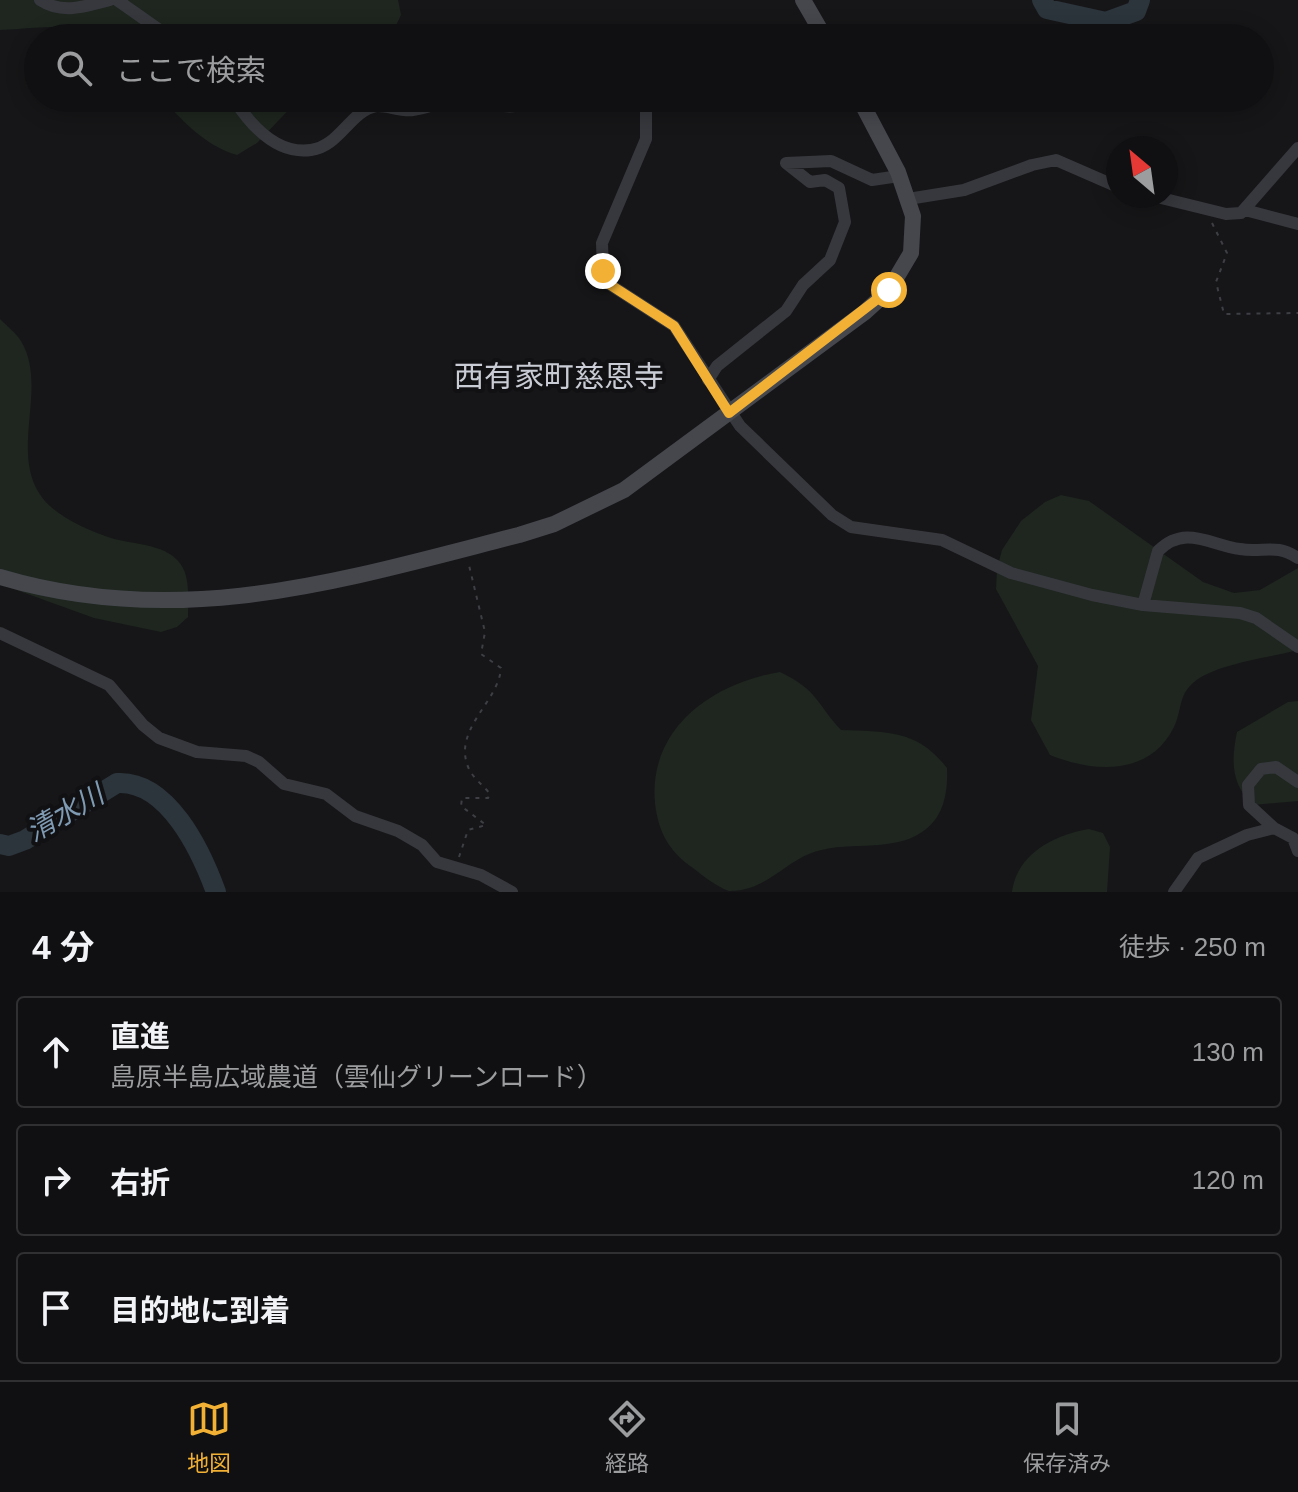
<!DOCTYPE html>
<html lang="ja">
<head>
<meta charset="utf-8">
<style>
  body { margin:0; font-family:Helvetica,"Noto Sans JP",sans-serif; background:#19191b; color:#f1f3f6 }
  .compass { position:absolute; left:1106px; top:136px; width:72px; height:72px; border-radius:50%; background:#101012; box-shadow:0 4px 20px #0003; rotate:331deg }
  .stop { position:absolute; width:24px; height:24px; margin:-18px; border:6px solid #f2b134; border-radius:50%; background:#fff }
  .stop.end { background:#f2b134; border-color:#fff; box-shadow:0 2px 8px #0008 }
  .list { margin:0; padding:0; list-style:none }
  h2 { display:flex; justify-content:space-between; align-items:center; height:104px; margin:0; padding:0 32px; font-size:34px }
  h2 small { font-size:26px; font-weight:400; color:#9c9d9f }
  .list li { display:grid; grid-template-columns:52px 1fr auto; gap:24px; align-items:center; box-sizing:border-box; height:112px; margin:0 16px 16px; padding:0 16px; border:2px solid #303032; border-radius:8px }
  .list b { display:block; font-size:30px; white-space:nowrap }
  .list p { margin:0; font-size:26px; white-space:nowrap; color:#9c9d9f }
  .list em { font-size:26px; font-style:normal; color:#9c9d9f }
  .icon { flex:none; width:44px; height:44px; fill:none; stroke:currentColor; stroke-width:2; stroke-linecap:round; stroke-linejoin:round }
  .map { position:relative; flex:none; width:1298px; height:892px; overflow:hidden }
  .search { position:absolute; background:#101012; box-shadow:0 4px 20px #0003; left:24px; right:24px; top:24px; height:88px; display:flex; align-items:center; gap:20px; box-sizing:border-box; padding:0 28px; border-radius:44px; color:#9c9d9f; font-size:30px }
  .sheet { height:488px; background:#101012 }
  nav { display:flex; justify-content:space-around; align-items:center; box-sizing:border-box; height:112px; border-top:2px solid #303032; background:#101012; font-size:22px; color:#9c9d9f }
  nav a { display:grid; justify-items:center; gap:4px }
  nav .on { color:#f2b134 }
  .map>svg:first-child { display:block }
  .green { fill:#1e261f }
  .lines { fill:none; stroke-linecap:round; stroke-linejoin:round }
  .river { stroke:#2c353c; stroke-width:20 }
  .path { stroke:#3d3f44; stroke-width:2; stroke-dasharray:4 6; stroke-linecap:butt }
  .street { stroke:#37383d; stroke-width:12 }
  .secondary { stroke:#45474d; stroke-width:16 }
  .route { stroke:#f2b134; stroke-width:10 }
  .labels { text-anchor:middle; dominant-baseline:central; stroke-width:8; stroke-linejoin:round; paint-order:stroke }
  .water-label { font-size:28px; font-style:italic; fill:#7f9bb3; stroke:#111113 }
  .quarter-label { font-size:30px; fill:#c9ccd4; stroke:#111113 }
</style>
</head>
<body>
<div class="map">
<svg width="1298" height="892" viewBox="0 0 1298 892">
  <rect width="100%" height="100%" fill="#161618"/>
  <!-- green -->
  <path class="green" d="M 0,0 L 398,0 L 401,15 L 390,38 L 114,38 C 78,20 39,29 0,30 Z
    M 162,98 L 300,98 L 257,143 L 237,155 C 206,146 183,122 162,98 Z
    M 0,319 C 7,326 16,333 21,341 C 48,386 11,448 39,493 C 52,515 87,530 111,538 C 133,545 170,543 183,568 C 190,582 188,602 188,617 L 177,627 L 161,632 L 94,618 L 0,584 Z
    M 1061,495 L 1089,501 L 1203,582 L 1234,593 L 1260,590 L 1298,568 L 1298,650 C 1268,658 1215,664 1193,683 C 1178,696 1182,711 1174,727 C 1150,776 1094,773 1050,755 L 1031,720 L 1038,666 L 996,589 L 997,569 L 1002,550 L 1021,521 L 1045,502 Z
    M 780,672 C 819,691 815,702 841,730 C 886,732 917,729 947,768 C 948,792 944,818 922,832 C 890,854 844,839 809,854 C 782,865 763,892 729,891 C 717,887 703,876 693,868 C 669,852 658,831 655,803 C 648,729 712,683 780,672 Z
    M 1298,701 L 1298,801 L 1253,805 C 1231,784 1231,761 1237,732 L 1288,702 Z
    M 1089,829 L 1103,833 L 1110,847 L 1107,892 L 1012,892 C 1017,853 1055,835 1089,829 Z"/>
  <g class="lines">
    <!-- river -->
    <path class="river" d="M 1042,0 L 1047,9 L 1106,22 L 1136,11 L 1140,0
      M 0,844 L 9,846 L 25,840 L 117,783 C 168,780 201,851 216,892"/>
    <!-- path -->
    <path class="path" d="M 1212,223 L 1227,253 L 1216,282 L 1224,314 L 1298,313
      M 459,857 L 468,830 L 486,825 L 461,806 L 462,798 L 488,798 L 490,794 C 484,786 473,778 469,769 C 451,730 499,702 501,668 L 481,654 L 485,632 L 468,561"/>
    <!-- street -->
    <path class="street" d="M 40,0 C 63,15 86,6 110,0
      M 117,0 L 171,38
      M 233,98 C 249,123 276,155 311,150 C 340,146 350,111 376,106 C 387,105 401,112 413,110 C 427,109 440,101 455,100 C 472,99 486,104 504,106 C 518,108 532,102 546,98
      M 646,98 L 646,139 L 602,243 L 603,271 L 609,284 L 674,326 L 740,426 L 832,515 L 851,527 L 942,540 L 1011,573 L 1092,595 L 1143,605 L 1240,613 L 1256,618 L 1298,647
      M 1153,196 L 1226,214 L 1241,213 L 1298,148
      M 908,199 L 964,190 L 1032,165 L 1056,160 L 1118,187
      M 1245,210 L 1298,224
      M 708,380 L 717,366 L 786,311 L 803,285 L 830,260 L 845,222 L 839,188 L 825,180 L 810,182 L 786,163 L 831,161 L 872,180 L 899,176
      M 1143,605 L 1158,551 C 1185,524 1210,545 1240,549 C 1263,553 1276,543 1298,558
      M 0,633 L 109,685 L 143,725 L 159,738 L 197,752 L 246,756 L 259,762 L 284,784 L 326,794 L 355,816 L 398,831 L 422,845 L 437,862 L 481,875 L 512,892
      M 1274,828 L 1249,805 L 1248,785 L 1261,769 L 1276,767 L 1298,782
      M 1174,892 L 1198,858 L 1247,835 L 1274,828 L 1293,838 L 1298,851"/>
    <!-- secondary -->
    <path class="secondary" d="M 803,0 L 825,38
      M 0,577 C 181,631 343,580 519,535 L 554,524 L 624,490 L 865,312 L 889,290 L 911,253 L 913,216 L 898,172 L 859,98"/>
  </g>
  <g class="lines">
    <!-- route -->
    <path class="route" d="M 603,271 L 609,284 L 674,326 L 729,413 L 889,290"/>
  </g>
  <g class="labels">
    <!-- water labels -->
    <g class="water-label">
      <text transform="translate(65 813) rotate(-30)">清水川</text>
    </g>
    <!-- quarter labels -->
    <g class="quarter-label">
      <text x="559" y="376">西有家町慈恩寺</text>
    </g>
  </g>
</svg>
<svg class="compass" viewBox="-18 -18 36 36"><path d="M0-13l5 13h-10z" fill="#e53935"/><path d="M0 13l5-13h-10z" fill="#9c9d9f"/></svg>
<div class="stop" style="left:889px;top:290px"></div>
<div class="stop end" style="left:603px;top:271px"></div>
<div class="search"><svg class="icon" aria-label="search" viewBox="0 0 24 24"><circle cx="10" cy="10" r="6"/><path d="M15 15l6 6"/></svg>ここで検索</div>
</div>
<section class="sheet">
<h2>4 分<small>徒歩 · 250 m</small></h2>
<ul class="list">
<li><svg class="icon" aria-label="ahead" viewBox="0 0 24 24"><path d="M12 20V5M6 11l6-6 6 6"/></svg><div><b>直進</b><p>島原半島広域農道（雲仙グリーンロード）</p></div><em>130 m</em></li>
<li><svg class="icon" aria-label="right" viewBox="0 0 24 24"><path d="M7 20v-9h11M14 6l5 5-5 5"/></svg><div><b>右折</b></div><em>120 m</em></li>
<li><svg class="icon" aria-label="arrive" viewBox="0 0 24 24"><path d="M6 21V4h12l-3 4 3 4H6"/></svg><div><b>目的地に到着</b></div></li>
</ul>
</section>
<nav>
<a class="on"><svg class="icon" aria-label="map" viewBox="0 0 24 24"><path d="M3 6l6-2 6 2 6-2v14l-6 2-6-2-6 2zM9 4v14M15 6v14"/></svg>地図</a>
<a><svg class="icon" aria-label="directions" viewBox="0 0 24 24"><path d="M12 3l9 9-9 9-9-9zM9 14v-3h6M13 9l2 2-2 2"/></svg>経路</a>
<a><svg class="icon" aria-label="saved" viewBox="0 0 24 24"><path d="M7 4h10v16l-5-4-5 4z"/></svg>保存済み</a>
</nav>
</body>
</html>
